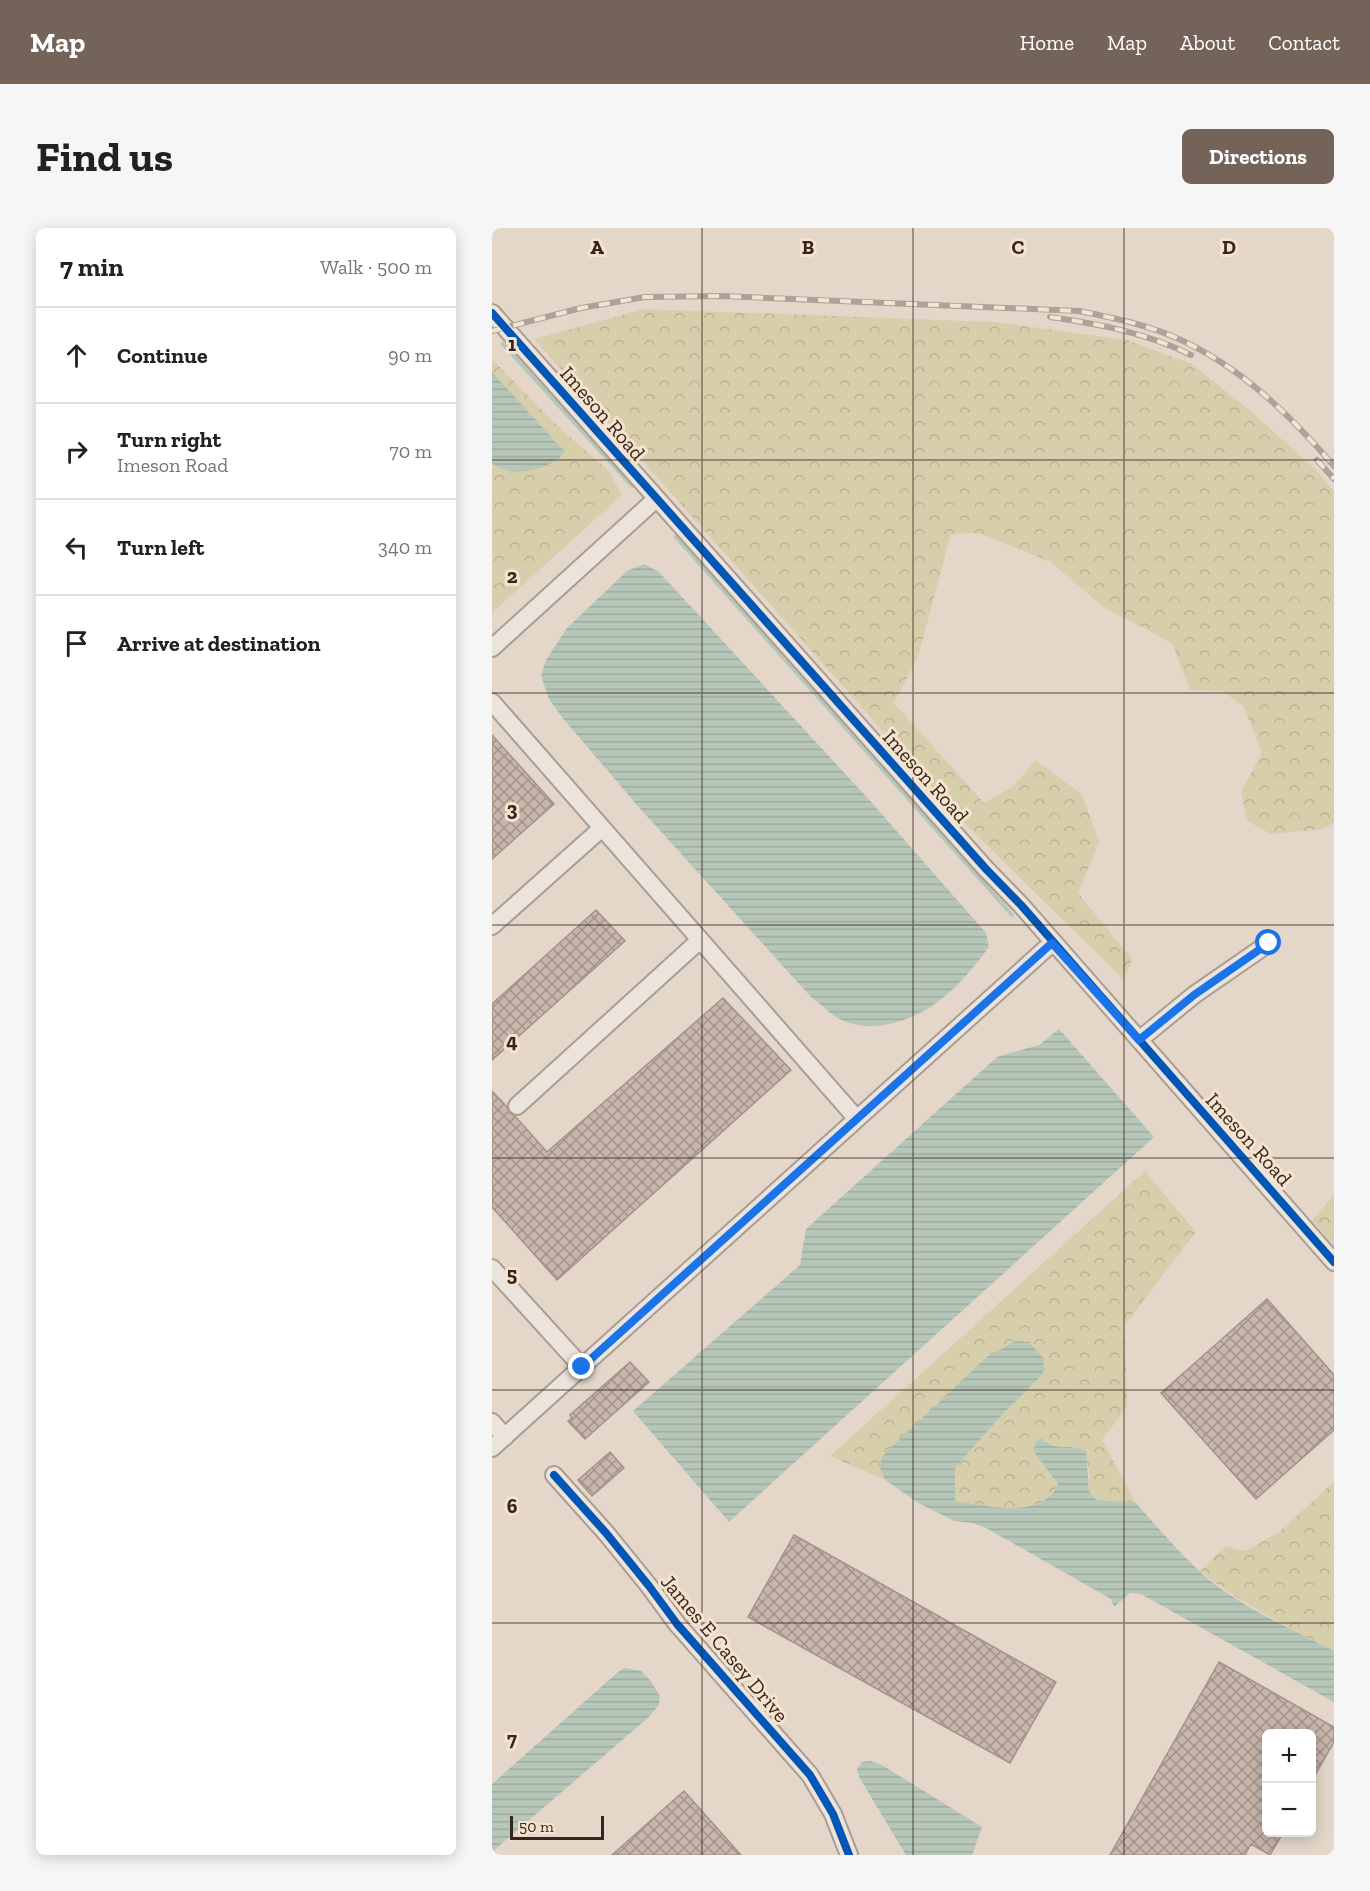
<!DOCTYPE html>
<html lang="en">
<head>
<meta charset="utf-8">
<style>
  body { margin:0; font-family:"Zilla Slab",serif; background:#f6f6f6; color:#202124 }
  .controls { position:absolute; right:18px; bottom:18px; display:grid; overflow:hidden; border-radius:9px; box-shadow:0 3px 15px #0003 }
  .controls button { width:54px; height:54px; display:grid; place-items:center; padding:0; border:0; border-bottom:2px solid #e0e0e0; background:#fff; color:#202124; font:30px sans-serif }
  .scale { position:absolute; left:18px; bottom:15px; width:94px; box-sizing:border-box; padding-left:6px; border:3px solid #37241c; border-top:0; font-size:16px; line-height:21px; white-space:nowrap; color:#37241c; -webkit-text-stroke:4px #f6e3ce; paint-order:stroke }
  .stop { position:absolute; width:18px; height:18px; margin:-14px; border:4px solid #1a73e8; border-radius:50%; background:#fff }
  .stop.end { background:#1a73e8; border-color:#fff; box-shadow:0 2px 6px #0008 }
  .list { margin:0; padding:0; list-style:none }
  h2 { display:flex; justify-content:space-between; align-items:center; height:78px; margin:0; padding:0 24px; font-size:26px }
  h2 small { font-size:20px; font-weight:400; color:#757577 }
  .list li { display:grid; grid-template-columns:39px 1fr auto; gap:18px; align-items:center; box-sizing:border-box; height:96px; padding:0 24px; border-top:2px solid #e0e0e0 }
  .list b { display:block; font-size:22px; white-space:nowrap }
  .list p { margin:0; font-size:20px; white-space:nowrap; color:#757577 }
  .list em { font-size:20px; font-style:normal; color:#757577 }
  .icon { flex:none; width:33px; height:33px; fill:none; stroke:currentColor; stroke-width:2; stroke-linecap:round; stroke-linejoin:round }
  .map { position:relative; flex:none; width:842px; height:1627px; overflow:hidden; border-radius:9px }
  header { display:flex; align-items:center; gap:36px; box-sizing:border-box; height:84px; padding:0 30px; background:#746359; color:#fff }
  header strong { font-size:28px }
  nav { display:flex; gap:33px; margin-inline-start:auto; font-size:21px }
  .intro { display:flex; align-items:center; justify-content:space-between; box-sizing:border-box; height:144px; padding:0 36px }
  h1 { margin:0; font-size:42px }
  .button { padding:15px 27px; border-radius:9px; background:#746359; color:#fff; font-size:21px; font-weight:700 }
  main { display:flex; gap:36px; padding:0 36px }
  aside { flex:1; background:#fff; border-radius:9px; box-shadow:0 3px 15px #0003 }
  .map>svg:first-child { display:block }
  .forest { fill:url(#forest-crowns) }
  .water { fill:url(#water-rules) }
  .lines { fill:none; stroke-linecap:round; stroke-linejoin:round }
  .stream { stroke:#b6c7b9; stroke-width:4 }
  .building { fill:url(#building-cross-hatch); stroke:#a49289; stroke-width:1.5 }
  .minor-casing { stroke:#a99d94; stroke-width:20 }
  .minor { stroke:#ebe4dc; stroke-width:16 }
  .rail-casing { stroke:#aaa39c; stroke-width:6 }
  .rail { stroke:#f6e3ce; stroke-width:4; stroke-dasharray:11; stroke-linecap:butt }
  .cycleway-casing { stroke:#f6e3ce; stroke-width:11 }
  .cycleway { stroke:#0057b8; stroke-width:8 }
  .route { stroke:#1a73e8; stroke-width:8 }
  .grid { fill:none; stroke:#37241c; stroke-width:1.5; stroke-opacity:0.55 }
  .labels { text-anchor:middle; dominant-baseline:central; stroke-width:6; stroke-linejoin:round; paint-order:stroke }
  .street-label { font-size:21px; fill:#37241c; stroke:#f6e3ce }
  .grid-label { font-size:20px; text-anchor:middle; font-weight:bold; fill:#37241c; stroke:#f6e3ce; stroke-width:6; stroke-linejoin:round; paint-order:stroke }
</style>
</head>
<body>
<header>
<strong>Map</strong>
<nav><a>Home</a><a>Map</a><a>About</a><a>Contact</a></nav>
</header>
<div class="intro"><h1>Find us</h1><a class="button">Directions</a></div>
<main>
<aside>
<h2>7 min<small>Walk · 500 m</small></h2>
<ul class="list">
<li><svg class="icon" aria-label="ahead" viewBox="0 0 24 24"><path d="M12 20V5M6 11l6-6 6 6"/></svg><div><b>Continue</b></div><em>90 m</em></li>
<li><svg class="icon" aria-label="right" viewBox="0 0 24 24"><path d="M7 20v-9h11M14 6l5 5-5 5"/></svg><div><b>Turn right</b><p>Imeson Road</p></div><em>70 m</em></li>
<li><svg class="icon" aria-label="left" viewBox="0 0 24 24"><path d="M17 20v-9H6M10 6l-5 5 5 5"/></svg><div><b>Turn left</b></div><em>340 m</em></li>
<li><svg class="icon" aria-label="arrive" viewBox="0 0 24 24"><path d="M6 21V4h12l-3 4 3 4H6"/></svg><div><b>Arrive at destination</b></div></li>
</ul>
</aside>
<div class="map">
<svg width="842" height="1627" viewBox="0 0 842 1627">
  <defs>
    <pattern id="forest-crowns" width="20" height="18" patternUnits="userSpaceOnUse" patternTransform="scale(1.5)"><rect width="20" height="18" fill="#d7cfac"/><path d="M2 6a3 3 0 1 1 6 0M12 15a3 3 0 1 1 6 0" fill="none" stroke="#b9b293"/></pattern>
    <pattern id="water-rules" width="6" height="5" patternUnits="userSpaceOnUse" patternTransform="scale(1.5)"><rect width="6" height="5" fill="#b6c7b9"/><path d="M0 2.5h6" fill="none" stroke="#9dab9e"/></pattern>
    <pattern id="building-cross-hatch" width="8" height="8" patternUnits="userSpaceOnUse" patternTransform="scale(1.5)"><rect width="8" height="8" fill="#c8b5ab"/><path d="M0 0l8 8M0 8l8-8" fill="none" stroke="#a3938a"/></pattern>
  </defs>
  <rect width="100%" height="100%" fill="#e4d7ca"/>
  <!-- forest -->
  <path class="forest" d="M 152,81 L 503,94 L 635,112 L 700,136 L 762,186 L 824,242 L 842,263 L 842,595 L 830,601 L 779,606 L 755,593 L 749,564 L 770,524 L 752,479 L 730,463 L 698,462 L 680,415 L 611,379 L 559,334 L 485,305 L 459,306 L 426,429 L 402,475 L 492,575 L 522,558 L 543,532 L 590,566 L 607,614 L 586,665 L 640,731 L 632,752 L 477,600 L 42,111 Z
    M 0,131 L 70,202 L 116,242 L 130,267 L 0,385 L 0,236 L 16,243 L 28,244 L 58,237 L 66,232 L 72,224 L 0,144 Z
    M 653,943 L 704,1004 L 633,1097 L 635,1179 L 610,1212 L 644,1275 L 604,1272 L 597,1263 L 597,1241 C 574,1221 573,1215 541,1223 L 566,1256 C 564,1260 561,1265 558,1268 C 536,1290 490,1277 463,1273 L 463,1240 L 507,1190 L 551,1146 L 388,1240 L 393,1252 L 338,1228 Z
    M 842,967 L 842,1017 L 820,992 Z
    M 842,1254 L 842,1423 C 796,1399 749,1376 708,1343 L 733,1318 L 753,1323 L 787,1304 Z"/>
  <!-- water -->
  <path class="water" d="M 0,144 L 72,223 C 68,238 31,246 17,243 C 11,242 6,238 0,236 Z
    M 152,336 L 167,344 L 381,576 L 494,705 L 497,719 C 470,755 444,785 398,796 C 384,799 366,799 352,793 C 341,789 329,776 319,769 L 144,576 L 69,488 L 57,471 L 49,448 L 54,432 L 75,400 L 135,343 Z
    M 567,801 L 662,909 L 237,1294 L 141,1183 L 308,1037 L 314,1001 L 505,829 L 547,817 Z
    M 524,1113 L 537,1114 L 552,1131 L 551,1146 L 507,1190 L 463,1240 L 463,1273 C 490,1277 537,1289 558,1268 C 561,1265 564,1260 566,1256 L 541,1223 L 544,1214 L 549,1211 C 567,1225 577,1215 594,1223 L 597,1263 L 604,1272 L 644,1275 C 664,1298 685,1322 707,1343 C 744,1377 798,1400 842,1423 L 842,1474 L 649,1366 L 638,1365 L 622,1379 L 619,1371 L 494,1300 L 481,1295 L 462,1293 L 428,1276 L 393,1252 L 388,1240 L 389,1231 L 395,1223 L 495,1129 Z
    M 133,1440 L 149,1443 L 158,1452 L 168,1468 L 167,1477 L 157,1489 L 0,1624 L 0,1556 L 126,1444 Z
    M 378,1533 L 390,1537 L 490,1599 L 480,1627 L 414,1627 L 367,1549 L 365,1541 L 370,1534 Z"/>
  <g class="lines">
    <!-- stream -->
    <path class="stream" d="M 11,116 L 140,258
      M 184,309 L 520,687"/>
  </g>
  <!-- building -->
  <path class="building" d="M 0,507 L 62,576 L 0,631 Z
    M 104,682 L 133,713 L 0,832 L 0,776 Z
    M 231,770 L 299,842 L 65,1052 L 0,979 L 0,863 L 15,879 L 18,885 L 23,888 L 55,924 Z
    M 775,1071 L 842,1147 L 842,1202 L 764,1271 L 669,1165 Z
    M 138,1134 L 157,1154 L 93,1211 L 76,1193 L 80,1190 L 78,1187 Z
    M 118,1224 L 132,1240 L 100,1268 L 86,1252 Z
    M 302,1307 L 564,1454 L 518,1535 L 256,1389 Z
    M 727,1434 L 842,1499 L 842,1514 L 819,1554 L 819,1506 L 774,1506 L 774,1605 L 791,1605 L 778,1627 L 759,1616 L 753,1627 L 618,1627 Z
    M 192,1563 L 249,1627 L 120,1627 Z"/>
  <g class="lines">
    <!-- minor casing -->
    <g class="minor-casing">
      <path id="minor" d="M 0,85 L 494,641 L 529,677 L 842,1034
        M 0,420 L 164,271
        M 0,474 L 365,891
        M 0,698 L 110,600
        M 647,812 L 702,767 L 777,715
        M 25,878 L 208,712
        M 0,1040 L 90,1139
        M 0,1194 L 13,1209
        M 0,1220 L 560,715
        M 62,1247 L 114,1305 L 157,1358 L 185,1396 L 318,1547 L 341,1586 L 357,1627"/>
    </g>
    <!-- minor -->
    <use href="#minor" class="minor"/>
    <!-- rail casing -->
    <g class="rail-casing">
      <path id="rail" d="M 558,89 C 607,96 655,105 699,127
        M 0,103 L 89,80 L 153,69 L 231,68 L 587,83 C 622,90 657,97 689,112 C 751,141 798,187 842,238
        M 825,232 L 842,251"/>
    </g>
    <!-- rail -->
    <use href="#rail" class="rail"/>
    <!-- cycleway casing -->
    <g class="cycleway-casing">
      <path id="cycleway" d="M 0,85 L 494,641 L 529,677 L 842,1034
        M 62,1247 L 114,1305 L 157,1358 L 185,1396 L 318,1547 L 341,1586 L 357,1627"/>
    </g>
    <!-- cycleway -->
    <use href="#cycleway" class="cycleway"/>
  </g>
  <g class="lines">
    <!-- route -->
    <path class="route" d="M 90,1139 L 560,715 L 647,812 L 702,767 L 777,715"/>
  </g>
  <!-- grid -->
  <path class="grid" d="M 210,0 L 210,1627M 421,0 L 421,1627M 632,0 L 632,1627M 0,232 L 842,232M 0,465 L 842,465M 0,697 L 842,697M 0,930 L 842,930M 0,1162 L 842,1162M 0,1395 L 842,1395"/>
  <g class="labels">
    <!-- street labels -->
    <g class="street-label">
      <text transform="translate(111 185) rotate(49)">Imeson Road</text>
      <text transform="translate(434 548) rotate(48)">Imeson Road</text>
      <text transform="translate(757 911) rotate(48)">Imeson Road</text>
      <text transform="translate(233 1420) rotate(50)">James E Casey Drive</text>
    </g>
  </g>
  <g class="grid-label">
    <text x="105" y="26">A</text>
    <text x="316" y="26">B</text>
    <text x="526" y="26">C</text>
    <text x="737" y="26">D</text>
    <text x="20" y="123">1</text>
    <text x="20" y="355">2</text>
    <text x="20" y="588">3</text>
    <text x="20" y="820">4</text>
    <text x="20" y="1053">5</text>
    <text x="20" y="1285">6</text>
    <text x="20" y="1518">7</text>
  </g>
</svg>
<div class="controls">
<button>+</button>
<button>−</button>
</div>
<div class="scale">50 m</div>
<div class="stop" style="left:777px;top:715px"></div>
<div class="stop end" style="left:90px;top:1139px"></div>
</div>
</main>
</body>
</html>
